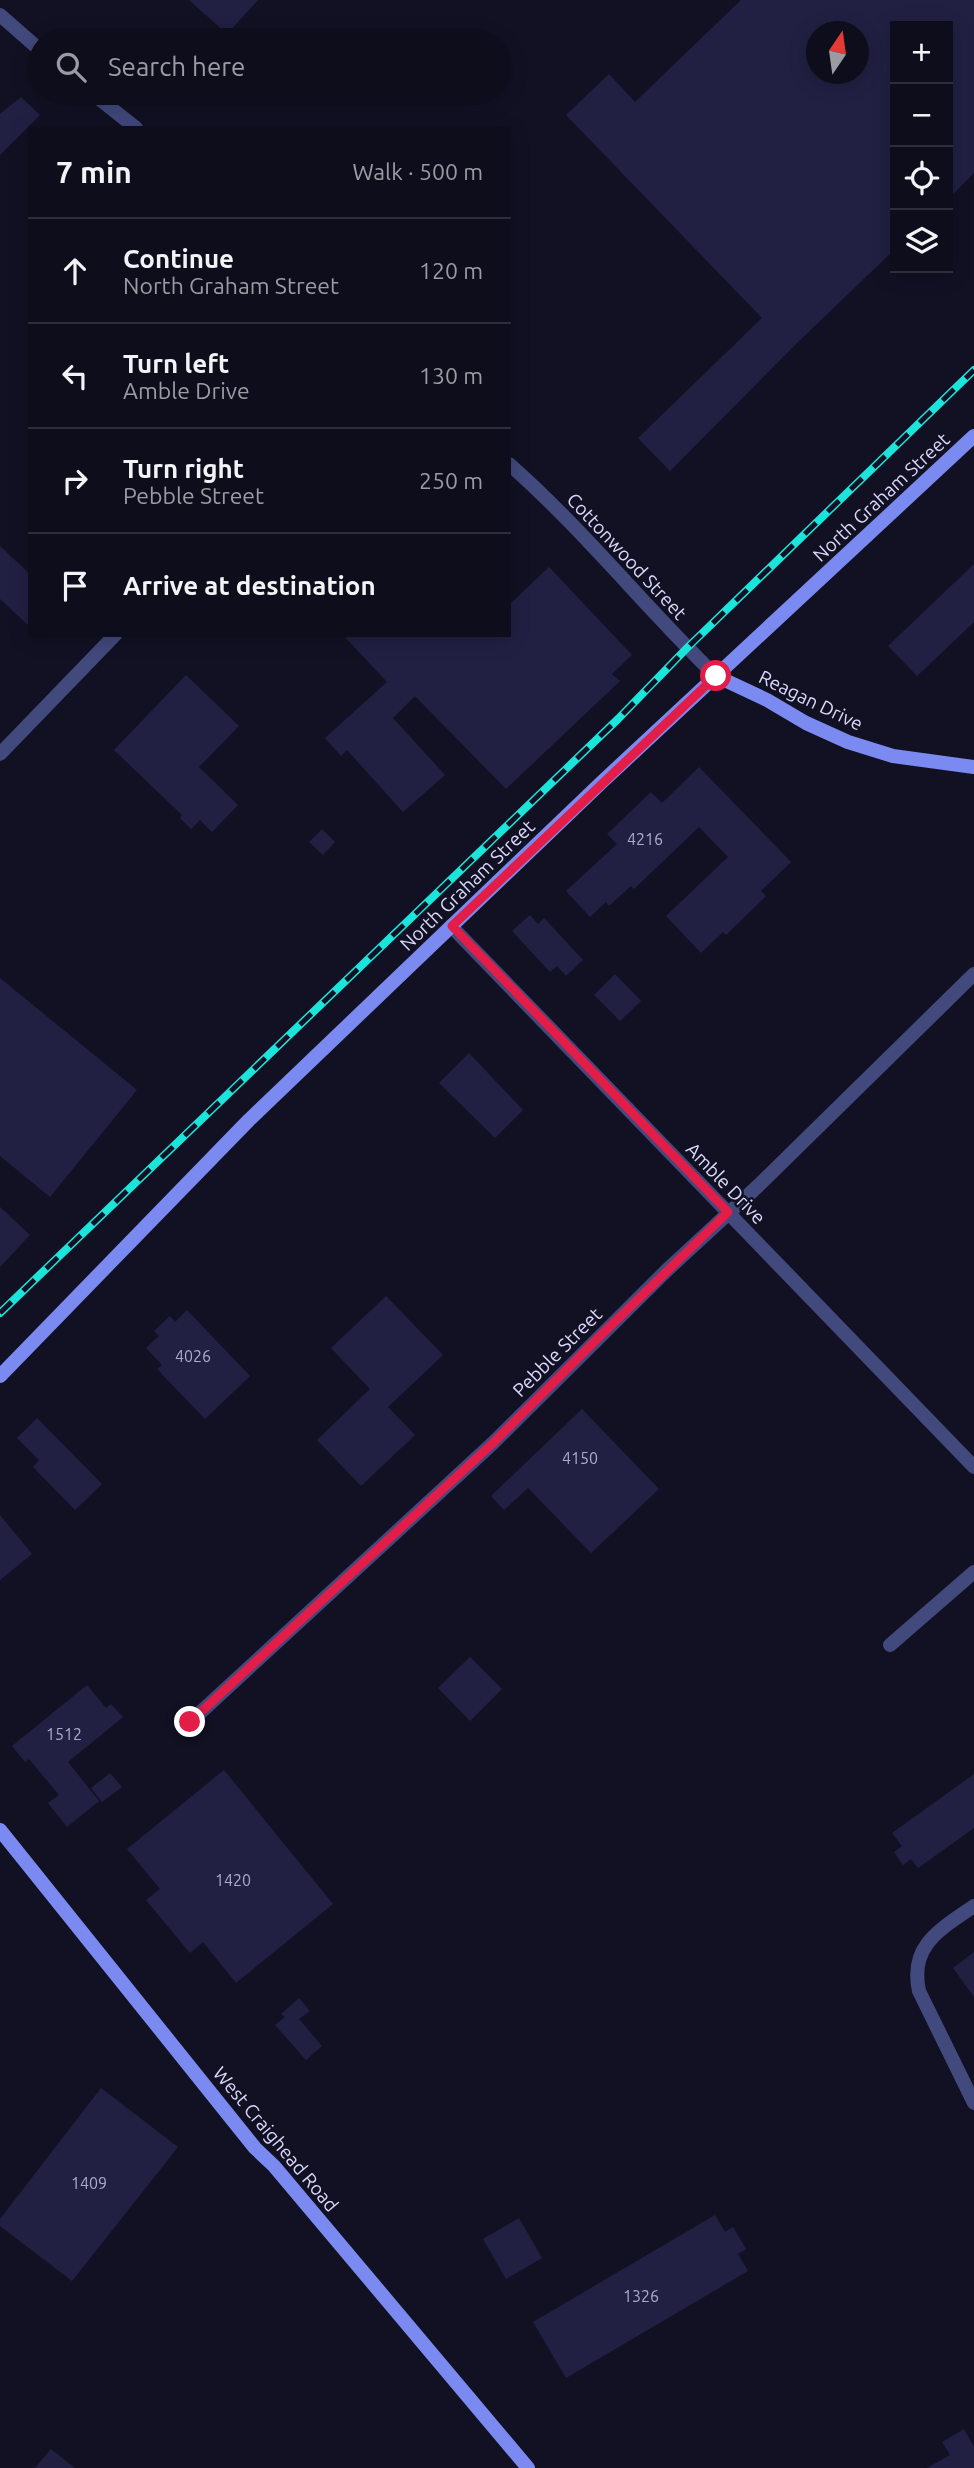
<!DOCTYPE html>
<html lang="en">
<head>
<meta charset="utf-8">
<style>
  body { margin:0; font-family:Ubuntu,sans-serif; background:#171624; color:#f1f3f6 }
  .controls { position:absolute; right:21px; top:21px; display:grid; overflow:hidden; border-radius:0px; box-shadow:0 4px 18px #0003 }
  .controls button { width:63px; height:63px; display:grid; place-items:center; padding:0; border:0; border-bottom:2px solid #2e2d3a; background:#0e0d1b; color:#f1f3f6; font:35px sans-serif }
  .compass { position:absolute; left:806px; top:21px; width:63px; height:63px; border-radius:50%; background:#0e0d1b; box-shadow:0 4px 18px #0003; rotate:13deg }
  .stop { position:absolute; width:21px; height:21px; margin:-16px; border:5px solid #e11d48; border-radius:50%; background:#fff }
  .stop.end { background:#e11d48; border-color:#fff; box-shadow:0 2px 7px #0008 }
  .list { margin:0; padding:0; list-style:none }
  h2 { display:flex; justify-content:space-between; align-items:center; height:91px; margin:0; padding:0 28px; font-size:30px }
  h2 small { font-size:23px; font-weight:400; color:#9b9ca3 }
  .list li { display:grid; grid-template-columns:46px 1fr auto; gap:21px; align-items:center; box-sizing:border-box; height:105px; padding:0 28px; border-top:2px solid #2e2d3a }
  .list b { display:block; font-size:26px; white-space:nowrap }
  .list p { margin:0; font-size:23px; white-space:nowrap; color:#9b9ca3 }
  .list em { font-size:23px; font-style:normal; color:#9b9ca3 }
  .icon { flex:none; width:38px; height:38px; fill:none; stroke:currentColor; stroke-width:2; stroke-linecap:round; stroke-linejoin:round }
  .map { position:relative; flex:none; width:974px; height:2468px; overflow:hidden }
  .search { position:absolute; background:#0e0d1b; box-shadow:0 4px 18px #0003; left:28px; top:28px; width:483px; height:77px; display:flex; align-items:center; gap:18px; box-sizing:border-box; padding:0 24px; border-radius:38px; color:#9b9ca3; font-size:26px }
  .panel { position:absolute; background:#0e0d1b; box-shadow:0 4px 18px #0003; left:28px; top:126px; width:483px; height:511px; border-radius:0px }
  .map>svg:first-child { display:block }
  .building { fill:#212043; fill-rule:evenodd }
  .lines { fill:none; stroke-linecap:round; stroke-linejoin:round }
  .street { stroke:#42497d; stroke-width:14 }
  .secondary { stroke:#7b8af0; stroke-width:14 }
  .rail-casing { stroke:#1be5da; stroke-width:8 }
  .rail { stroke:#121124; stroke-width:5; stroke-dasharray:16; stroke-linecap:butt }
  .route { stroke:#e11d48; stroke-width:9 }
  .labels { text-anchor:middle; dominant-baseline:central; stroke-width:5; stroke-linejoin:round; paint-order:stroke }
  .number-label { font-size:16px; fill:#abaccd }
  .street-label { font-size:19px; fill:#d9dafb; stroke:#121124 }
</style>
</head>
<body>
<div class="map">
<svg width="974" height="2468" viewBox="0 0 974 2468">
  <rect width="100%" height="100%" fill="#121124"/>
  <!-- building -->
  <path class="building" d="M 189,0 L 258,0 L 227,34 Z
    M 741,0 L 974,0 L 974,173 L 948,199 L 948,26 L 895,26 L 895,249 L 796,344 L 670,471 L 638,438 L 762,318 L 566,115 L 609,74 L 635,102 ZM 816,32 L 858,32 L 858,74 L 816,74 Z
    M 21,97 L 40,115 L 0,155 L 0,114 Z
    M 0,546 L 30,574 L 30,627 L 0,599 Z
    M 974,564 L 974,622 L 917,676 L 888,646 Z
    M 549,567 L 632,655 L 612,674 L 620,681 L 506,789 L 415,696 L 393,718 L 445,775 L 403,812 L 347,750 L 341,756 L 325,738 L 387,682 L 343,635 L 509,635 L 509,605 Z
    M 186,675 L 239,726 L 199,767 L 238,805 L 212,832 L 200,820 L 191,829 L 180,818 L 182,815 L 114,750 Z
    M 699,767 L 791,862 L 761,891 L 766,896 L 726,935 L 723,932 L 701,953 L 666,916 L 728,857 L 699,827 L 634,889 L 631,886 L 609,906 L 606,902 L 590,917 L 566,891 L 617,844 L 607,834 L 651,792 L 662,803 Z
    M 322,829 L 335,842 L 323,855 L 309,842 Z
    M 530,915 L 538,924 L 544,918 L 583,960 L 566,976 L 557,966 L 550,972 L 512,931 Z
    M 615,974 L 641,1001 L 620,1021 L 594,995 Z
    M 0,978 L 137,1090 L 50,1197 L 0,1156 Z
    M 469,1053 L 523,1110 L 495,1138 L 439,1083 Z
    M 0,1207 L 30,1235 L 0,1267 Z
    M 386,1296 L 443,1355 L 388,1407 L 415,1435 L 361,1486 L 317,1440 L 370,1389 L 331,1348 Z
    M 187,1310 L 250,1376 L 205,1419 L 157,1369 L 162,1365 L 146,1348 L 159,1336 L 154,1331 L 170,1316 L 175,1322 Z
    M 582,1409 L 659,1489 L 591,1553 L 528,1488 L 504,1510 L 491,1496 Z
    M 37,1418 L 102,1484 L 75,1510 L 33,1467 L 39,1460 L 17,1438 Z
    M 0,1515 L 32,1554 L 0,1580 Z
    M 470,1657 L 502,1689 L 470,1721 L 438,1688 Z
    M 87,1685 L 106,1708 L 111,1704 L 123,1717 L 68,1762 L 99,1801 L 67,1827 L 48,1803 L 59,1795 L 29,1759 L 25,1762 L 12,1746 Z
    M 224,1770 L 333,1904 L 236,1983 L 203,1942 L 190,1953 L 146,1900 L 160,1889 L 127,1849 Z
    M 110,1773 L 122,1787 L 102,1802 L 91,1788 Z
    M 974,1774 L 974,1828 L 918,1868 L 911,1859 L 903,1865 L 894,1852 L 902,1846 L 892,1833 Z
    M 974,1952 L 974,1997 L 953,1968 Z
    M 299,1998 L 310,2011 L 299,2019 L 322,2046 L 306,2060 L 275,2025 L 285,2017 L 281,2014 Z
    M 101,2088 L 178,2147 L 72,2281 L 0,2226 L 0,2219 Z
    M 715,2215 L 725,2232 L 733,2227 L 746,2249 L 738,2254 L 748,2271 L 566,2378 L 533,2322 Z
    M 519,2218 L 542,2258 L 506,2279 L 483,2239 Z
    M 964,2429 L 974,2447 L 974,2468 L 927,2468 L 950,2455 L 942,2442 Z
    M 51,2449 L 75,2468 L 35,2468 Z"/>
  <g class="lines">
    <!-- street -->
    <path class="street" d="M 0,15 L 40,50
      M 92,93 L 136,128
      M 509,464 C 583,529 645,607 716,676
      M 0,754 L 115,635
      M 451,926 L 974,1467
      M 890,1645 L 974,1572
      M 190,1722 L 493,1443 L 666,1271 L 758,1186 L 974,974
      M 974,1906 C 941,1929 909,1945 919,1991 L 974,2103"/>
    <!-- secondary -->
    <path class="secondary" d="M 716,676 L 767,700 L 806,723 L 848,742 L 893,756 L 974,767
      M 0,1376 L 249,1120 L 603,781 L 974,436
      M 0,1830 L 255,2148 L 274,2166 L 528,2468"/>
    <!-- rail casing -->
    <g class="rail-casing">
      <path id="rail" d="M 0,1313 L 618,719 L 687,648 L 974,370"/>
    </g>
    <!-- rail -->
    <use href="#rail" class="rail"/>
  </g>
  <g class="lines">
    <!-- route -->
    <path class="route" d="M 190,1722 L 493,1443 L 598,1338 L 728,1212 L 452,926 L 716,676"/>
  </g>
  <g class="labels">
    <!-- number labels -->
    <g class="number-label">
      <text x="645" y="839">4216</text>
      <text x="193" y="1356">4026</text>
      <text x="580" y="1458">4150</text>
      <text x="64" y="1734">1512</text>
      <text x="233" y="1880">1420</text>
      <text x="89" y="2183">1409</text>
      <text x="641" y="2296">1326</text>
    </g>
    <!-- street labels -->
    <g class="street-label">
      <text transform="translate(881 497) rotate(-43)">North Graham Street</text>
      <text transform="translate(627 556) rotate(47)">Cottonwood Street</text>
      <text transform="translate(811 700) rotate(26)">Reagan Drive</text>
      <text transform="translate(467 885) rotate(-44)">North Graham Street</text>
      <text transform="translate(726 1183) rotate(46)">Amble Drive</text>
      <text transform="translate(557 1352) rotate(-45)">Pebble Street</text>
      <text transform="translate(276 2139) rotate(50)">West Craighead Road</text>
    </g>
  </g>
</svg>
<div class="controls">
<button>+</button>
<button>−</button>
<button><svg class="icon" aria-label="locate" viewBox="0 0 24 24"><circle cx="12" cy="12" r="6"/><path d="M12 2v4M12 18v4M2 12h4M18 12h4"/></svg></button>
<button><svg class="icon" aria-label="layers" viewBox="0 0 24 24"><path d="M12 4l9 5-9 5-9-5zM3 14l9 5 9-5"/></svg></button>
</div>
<svg class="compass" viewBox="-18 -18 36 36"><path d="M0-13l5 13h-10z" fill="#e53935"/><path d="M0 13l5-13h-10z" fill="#9b9ca3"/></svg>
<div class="stop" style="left:716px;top:676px"></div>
<div class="stop end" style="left:190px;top:1722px"></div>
<div class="search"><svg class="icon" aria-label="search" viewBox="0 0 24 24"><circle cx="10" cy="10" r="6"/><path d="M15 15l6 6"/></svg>Search here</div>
<section class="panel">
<h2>7 min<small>Walk · 500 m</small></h2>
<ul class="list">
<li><svg class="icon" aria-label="ahead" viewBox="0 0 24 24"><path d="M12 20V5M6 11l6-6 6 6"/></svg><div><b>Continue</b><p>North Graham Street</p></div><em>120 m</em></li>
<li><svg class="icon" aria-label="left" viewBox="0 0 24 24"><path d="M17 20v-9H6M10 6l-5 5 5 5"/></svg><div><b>Turn left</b><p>Amble Drive</p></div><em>130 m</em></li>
<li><svg class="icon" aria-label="right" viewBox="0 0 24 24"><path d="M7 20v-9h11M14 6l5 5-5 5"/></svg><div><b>Turn right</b><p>Pebble Street</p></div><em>250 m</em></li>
<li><svg class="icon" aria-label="arrive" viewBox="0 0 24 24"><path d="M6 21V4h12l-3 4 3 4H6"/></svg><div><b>Arrive at destination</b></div></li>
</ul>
</section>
</div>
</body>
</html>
